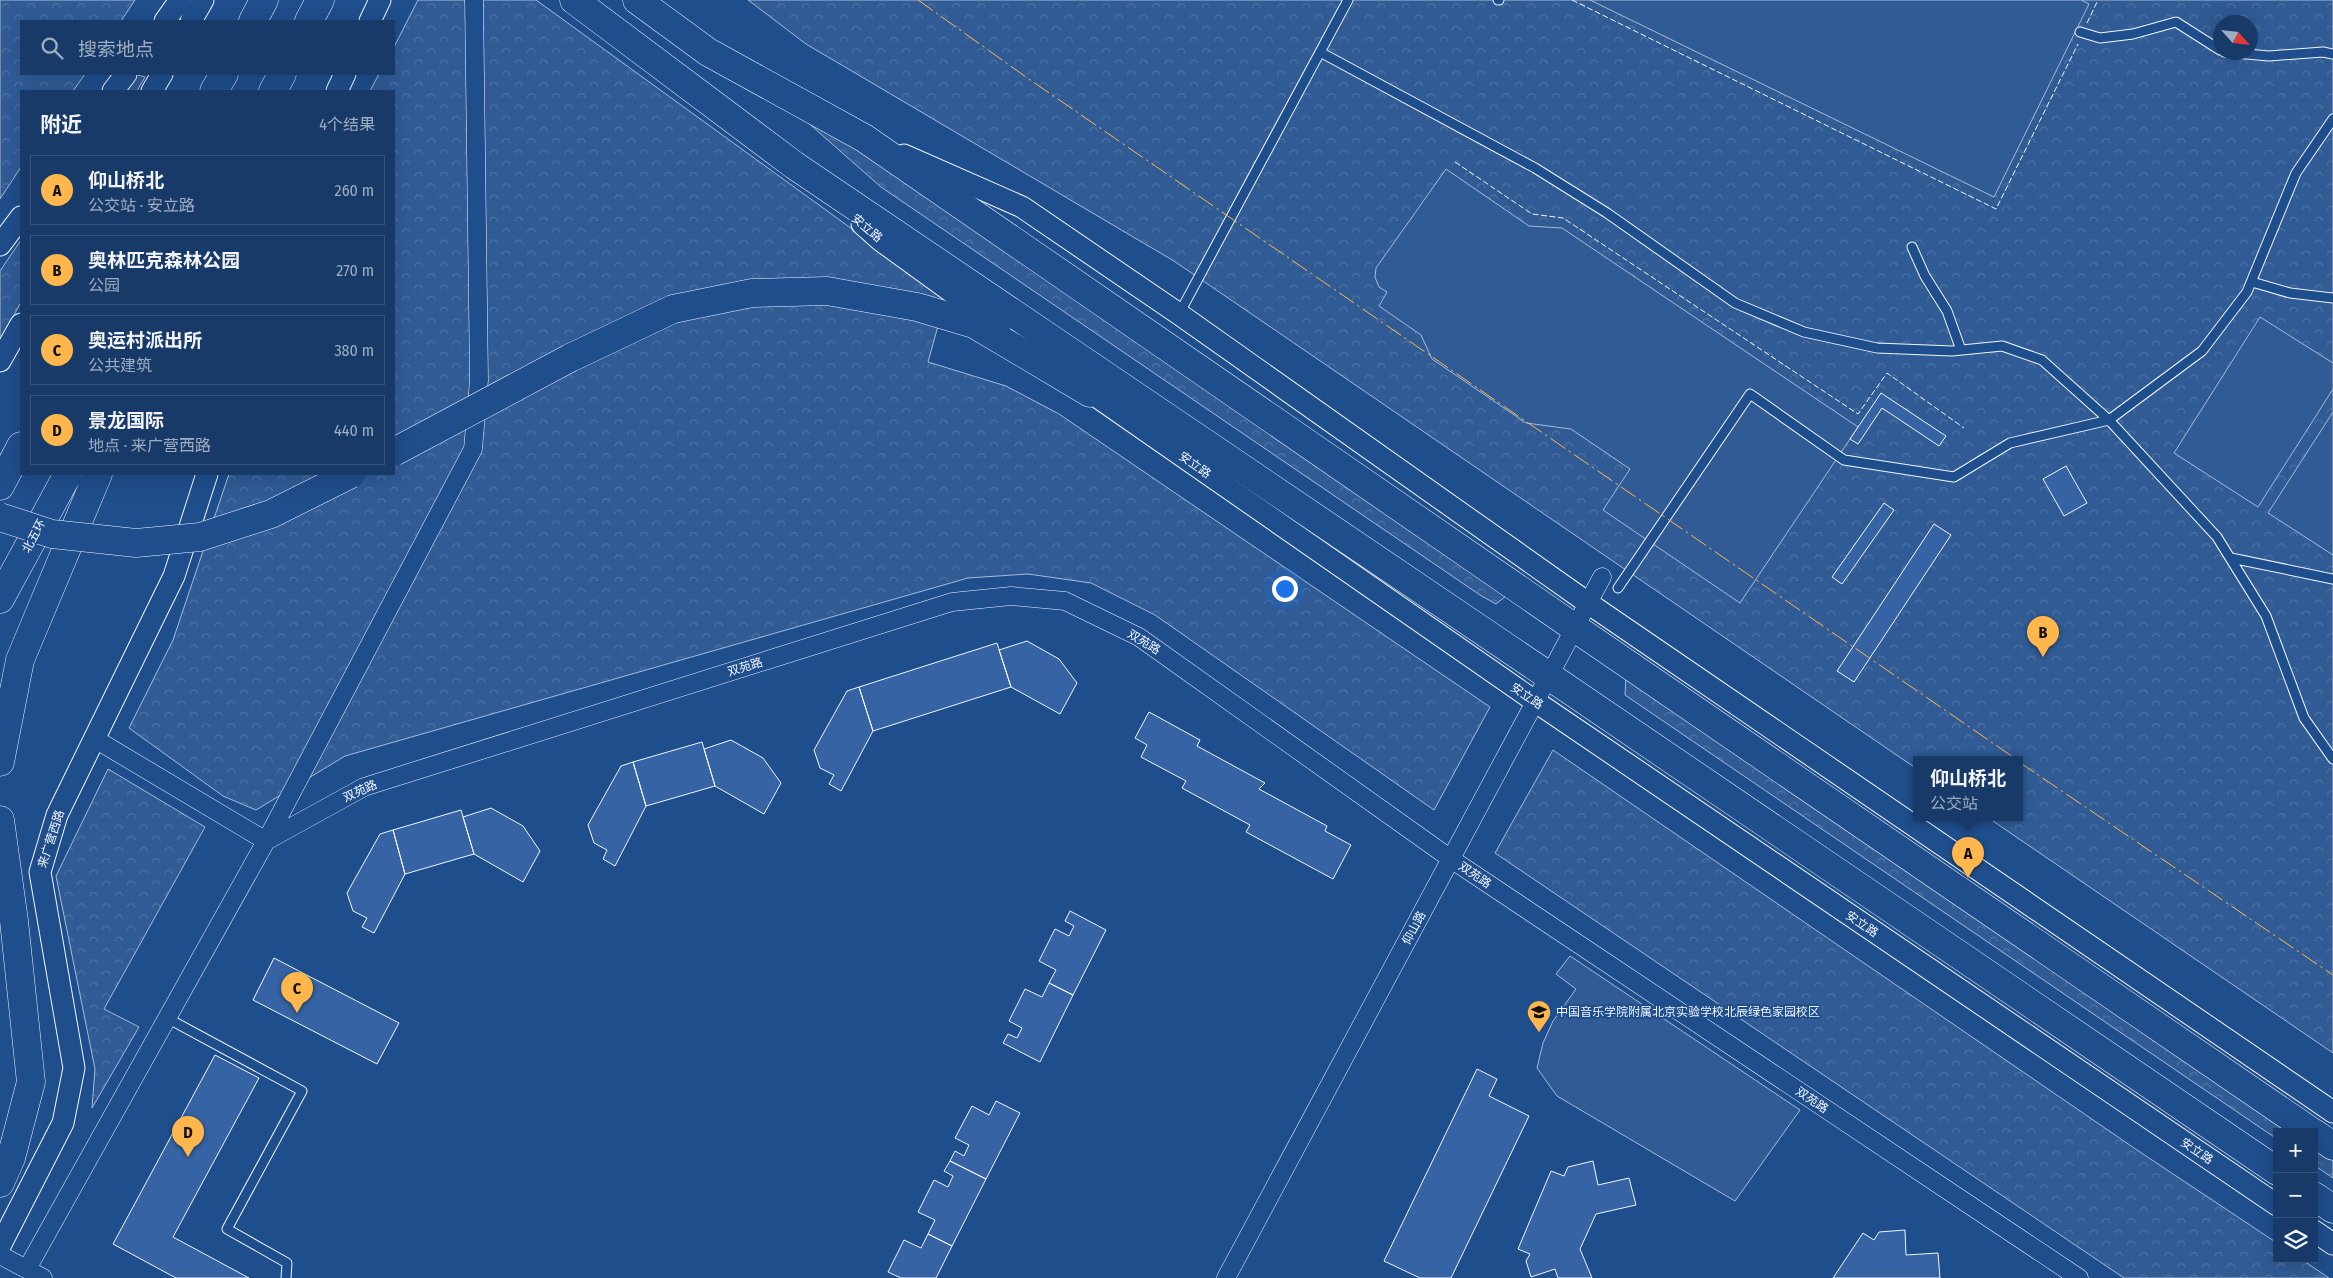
<!DOCTYPE html>
<html lang="zh">
<head>
<meta charset="utf-8">
<style>
  body { margin:0; font-family:"Fira Sans Condensed","Noto Sans SC",sans-serif; background:#244571; color:#f1f3f6 }
  .controls { position:absolute; right:15px; bottom:15px; display:grid; overflow:hidden; border-radius:0px; box-shadow:0 5px 20px #0002 }
  .controls button { width:45px; height:45px; display:grid; place-items:center; padding:0; border:0; border-bottom:1px solid #36547d; background:#173a69; color:#f1f3f6; font:25px sans-serif }
  .compass { position:absolute; left:2213px; top:15px; width:45px; height:45px; border-radius:50%; background:#173a69; box-shadow:0 5px 20px #0002; rotate:117deg }
  .you { position:absolute; left:1284px; top:588px; width:18px; height:18px; margin:-12px; border:4px solid #fff; border-radius:50%; background:#1a73e8; box-shadow:0 0 0 8px #1a73e833 }
  .badge { display:grid; place-items:center; width:32px; height:32px; border-radius:50%; background:#ffb74d; color:#111; font-size:16px; font-weight:700 }
  .pin { position:absolute; translate:-50% -41px; filter:drop-shadow(0 1px 2px #0008) }
  .pin::after { content:''; position:absolute; top:26px; width:18px; height:15px; background:inherit; clip-path:polygon(0 0,100% 0,50% 100%) }
  .popup { position:absolute; left:1913px; top:756px; width:110px; height:65px; box-sizing:border-box; display:grid; place-content:center; border-radius:0px; background:#173a69; filter:drop-shadow(0 1px 4px #0005); font-size:16px; white-space:nowrap; color:#9eadc0 }
  .popup b { font-size:19px; color:#f1f3f6 }
  .popup::after { content:''; position:absolute; left:50%; top:100%; margin-left:-10px; border:10px solid transparent; border-top-color:#173a69 }
  .list { margin:0; padding:0; list-style:none }
  h2 { display:flex; justify-content:space-between; align-items:center; height:65px; margin:0; padding:0 20px; font-size:21px }
  h2 small { font-size:16px; font-weight:400; color:#9eadc0 }
  .list li { display:grid; grid-template-columns:32px 1fr auto; gap:15px; align-items:center; box-sizing:border-box; height:70px; margin:0 10px 10px; padding:0 10px; border:1px solid #36547d; border-radius:0px }
  .list b { display:block; font-size:19px; white-space:nowrap }
  .list p { margin:0; font-size:16px; white-space:nowrap; color:#9eadc0 }
  .list em { font-size:16px; font-style:normal; color:#9eadc0 }
  .icon { flex:none; width:28px; height:28px; fill:none; stroke:currentColor; stroke-width:2; stroke-linecap:round; stroke-linejoin:round }
  .map { position:relative; flex:none; width:2333px; height:1278px; overflow:hidden }
  .search { position:absolute; background:#173a69; box-shadow:0 5px 20px #0002; left:20px; top:20px; width:375px; height:55px; display:flex; align-items:center; gap:12px; box-sizing:border-box; padding:0 18px; border-radius:0px; color:#9eadc0; font-size:19px }
  .panel { position:absolute; background:#173a69; box-shadow:0 5px 20px #0002; left:20px; top:90px; width:375px; height:385px; border-radius:0px }
  .map>svg:first-child { display:block }
  .forest { fill:url(#forest-crowns); stroke:#a8bbd7; fill-rule:evenodd }
  .built { fill:#305b95; stroke:#a8bbd7 }
  .building { fill:#3563a3; stroke:#f2f6ff }
  .lines { fill:none; stroke-linecap:round; stroke-linejoin:round }
  .service-casing { stroke:#f2f6ff; stroke-width:11 }
  .minor-casing { stroke:#f2f6ff; stroke-width:19 }
  .tertiary-casing { stroke:#f2f6ff; stroke-width:23 }
  .primary-casing { stroke:#f2f6ff; stroke-width:29 }
  .motorway-casing { stroke:#f2f6ff; stroke-width:29 }
  .service { stroke:#1f4e8c; stroke-width:9 }
  .minor { stroke:#1f4e8c; stroke-width:18 }
  .tertiary { stroke:#1f4e8c; stroke-width:21 }
  .primary { stroke:#1f4e8c; stroke-width:28 }
  .motorway { stroke:#1f4e8c; stroke-width:28 }
  .motorway-bridge-casing { stroke:#f2f6ff; stroke-width:29; stroke-linecap:butt }
  .motorway-bridge { stroke:#1f4e8c; stroke-width:28 }
  .fence { stroke:#f2f6ff; stroke-width:1; stroke-dasharray:6 2.5; stroke-linecap:butt }
  .power { stroke:#ffb74d; stroke-width:1; stroke-dasharray:18 4 2.5 4; stroke-linecap:butt }
  .labels { text-anchor:middle; dominant-baseline:central; stroke-width:4; stroke-linejoin:round; paint-order:stroke }
  .street-label { font-size:12px; fill:#f2f6ff; stroke:#1f4e8c }
  .poi-label { font-size:12px; fill:#f2f6ff; stroke:#1f4e8c; text-anchor:start }
</style>
</head>
<body>
<div class="map">
<svg width="2333" height="1278" viewBox="0 0 2333 1278">
  <defs>
    <pattern id="forest-crowns" width="20" height="18" patternUnits="userSpaceOnUse" patternTransform="scale(1.25)"><rect width="20" height="18" fill="#305b95"/><path d="M2 6a3 3 0 1 1 6 0M12 15a3 3 0 1 1 6 0" fill="none" stroke="#4e73a5"/></pattern>
  </defs>
  <rect width="100%" height="100%" fill="#1f4e8c"/>
  <!-- forest -->
  <path class="forest" d="M 0,0 L 135,0 L 121,21 L 21,21 L 21,74 L 85,74 L 73,91 L 21,91 L 21,167 L 0,199 Z
    M 418,0 L 536,0 L 946,297 L 928,362 L 1006,386 L 1059,414 L 1490,707 L 1434,810 L 1155,615 L 1091,583 L 1028,574 L 968,578 L 345,756 L 256,810 L 223,796 L 129,728 L 173,640 L 229,474 L 394,474 L 394,91 L 370,91 L 379,74 L 394,74 L 394,47 Z
    M 748,0 L 2333,0 L 2333,1053 L 1987,817 L 2019,817 L 2019,759 L 1917,759 L 1917,769 L 1174,261 L 806,44 ZM 2220,22 L 2250,22 L 2250,52 L 2220,52 Z
    M 134,74 L 145,77 L 137,91 L 122,91 Z
    M 780,98 L 862,141 L 1506,596 L 1496,604 L 1480,595 L 881,187 Z
    M 21,240 L 21,302 L 0,341 L 0,271 Z
    M 1626,675 L 2333,1142 L 2333,1178 L 2314,1165 L 2314,1132 L 2277,1132 L 2277,1139 L 1625,695 Z
    M 1553,750 L 2137,1150 L 2277,1243 L 2277,1259 L 2301,1259 L 2329,1278 L 2124,1278 L 1495,853 Z
    M 108,769 L 205,827 L 104,1009 L 139,1027 L 92,1108 L 95,1069 L 56,876 Z"/>
  <!-- built -->
  <path class="built" d="M 1590,0 L 2081,0 L 2089,4 L 1994,197 Z
    M 1446,169 L 1529,226 L 1562,228 L 1858,427 L 1740,603 L 1603,510 L 1630,469 L 1571,429 L 1526,423 L 1432,359 L 1421,335 L 1379,306 L 1387,292 L 1379,287 L 1375,277 L 1376,268 Z
    M 2260,317 L 2333,363 L 2333,389 L 2258,507 L 2174,453 Z
    M 2333,412 L 2333,555 L 2268,513 Z
    M 1570,956 L 1800,1110 L 1735,1201 L 1557,1096 L 1537,1068 L 1543,1043 L 1553,1021 L 1576,989 L 1556,974 Z"/>
  <!-- building -->
  <path class="building" d="M 1881,393 L 1946,436 L 1939,446 L 1882,408 L 1858,444 L 1850,439 Z
    M 2066,466 L 2087,503 L 2064,516 L 2043,479 Z
    M 1884,503 L 1894,510 L 1842,584 L 1832,577 Z
    M 1934,524 L 1951,535 L 1854,682 L 1837,671 Z
    M 1027,641 L 1059,659 L 1077,683 L 1060,714 L 1011,687 L 999,650 Z
    M 997,643 L 1011,687 L 873,731 L 859,687 Z
    M 859,687 L 873,731 L 841,791 L 829,784 L 834,775 L 820,768 L 814,750 L 847,691 Z
    M 1149,712 L 1200,740 L 1197,746 L 1265,783 L 1259,789 L 1327,826 L 1325,831 L 1351,845 L 1333,879 L 1246,832 L 1250,825 L 1182,788 L 1186,781 L 1141,757 L 1147,745 L 1135,738 Z
    M 731,740 L 763,758 L 781,783 L 764,814 L 715,786 L 704,749 Z
    M 702,742 L 715,786 L 646,806 L 633,762 Z
    M 633,762 L 646,806 L 615,866 L 603,859 L 607,850 L 594,843 L 588,825 L 621,766 Z
    M 491,808 L 523,826 L 540,851 L 523,882 L 474,854 L 463,817 Z
    M 461,810 L 474,854 L 405,874 L 393,830 Z
    M 393,830 L 405,874 L 374,933 L 362,927 L 367,918 L 353,911 L 347,893 L 380,834 Z
    M 1070,911 L 1106,930 L 1073,995 L 1049,983 L 1056,970 L 1039,961 L 1055,929 L 1069,936 L 1074,926 L 1065,921 Z
    M 274,958 L 399,1023 L 377,1064 L 253,1000 Z
    M 1049,983 L 1073,995 L 1040,1062 L 1003,1043 L 1008,1034 L 1017,1038 L 1022,1028 L 1009,1021 L 1025,989 L 1042,997 Z
    M 215,1055 L 259,1078 L 173,1237 L 249,1278 L 176,1278 L 113,1244 Z
    M 1477,1069 L 1497,1079 L 1489,1096 L 1529,1116 L 1451,1278 L 1420,1278 L 1384,1261 Z
    M 996,1101 L 1020,1113 L 986,1179 L 950,1161 L 955,1151 L 964,1156 L 969,1145 L 955,1138 L 972,1106 L 989,1115 Z
    M 950,1161 L 986,1179 L 952,1246 L 928,1234 L 935,1220 L 918,1212 L 934,1180 L 948,1187 L 953,1176 L 944,1171 Z
    M 1593,1161 L 1598,1185 L 1629,1178 L 1636,1205 L 1596,1214 L 1580,1249 L 1592,1278 L 1558,1278 L 1555,1269 L 1531,1277 L 1526,1261 L 1530,1254 L 1518,1249 L 1551,1171 L 1564,1176 L 1568,1167 Z
    M 1905,1230 L 1906,1255 L 1938,1253 L 1940,1278 L 1833,1278 L 1863,1233 L 1874,1240 L 1879,1232 Z
    M 928,1234 L 952,1246 L 936,1278 L 901,1278 L 888,1272 L 904,1240 L 921,1248 Z"/>
  <g class="lines">
    <!-- service casing -->
    <g class="service-casing">
      <path id="service" d="M 1498,0 L 1499,0
        M 2080,32 L 2100,38 L 2133,34 L 2176,22 L 2220,50
        M 1320,52 L 1535,168 L 1607,213 L 1735,303 L 1804,332 L 1877,348 L 1952,351 L 2002,346 L 2042,360 L 2109,420 L 2217,537 L 2266,616 L 2304,718 L 2333,759
        M 2224,52 L 2269,56 L 2323,52 L 2333,54
        M 1912,247 L 1925,276 L 1947,311 L 1961,350
        M 2252,282 L 2290,293 L 2333,298
        M 1179,314 L 1348,0
        M 2231,558 L 2333,579
        M 1618,588 L 1750,394 L 1844,460 L 1954,477 L 2010,443 L 2109,420 L 2202,351 L 2247,292 L 2296,173 L 2333,119
        M 167,1018 L 302,1091 L 227,1229 L 287,1263 L 286,1278"/>
    </g>
    <!-- minor casing -->
    <g class="minor-casing">
      <path id="minor" d="M 95,739 L 266,841 L 364,787 L 952,602 L 1011,596 L 1065,601 L 1139,637 L 1451,859 L 2079,1278
        M 0,1255 L 43,1278
        M 27,1269 L 266,841 L 473,449 L 479,380 L 474,0
        M 1226,1278 L 1602,577"/>
    </g>
    <!-- tertiary casing -->
    <g class="tertiary-casing">
      <path id="tertiary" d="M 165,21 L 180,0
        M 191,21 L 203,0
        M 370,21 L 380,0
        M 113,91 L 126,74
        M 152,91 L 162,74
        M 337,91 L 345,74
        M 904,155 L 1022,207 L 1179,314 L 1588,603 L 2333,1112
        M 862,224 L 880,240 L 1000,327
        M 0,245 L 21,217
        M 0,361 L 21,324
        M 1077,383 L 1536,702 L 2277,1205
        M 2314,1231 L 2333,1244
        M 0,1246 L 63,1123 L 74,1068 L 40,872 L 57,815 L 174,576 L 207,474"/>
    </g>
    <!-- primary casing -->
    <g class="primary-casing">
      <path id="primary" d="M 574,0 L 794,165 L 1549,676 L 2277,1171
        M 637,0 L 708,52 L 864,138 L 1575,628 L 2312,1132
        M 2314,1133 L 2333,1146
        M 2314,1196 L 2333,1209"/>
    </g>
    <!-- motorway casing -->
    <g class="motorway-casing">
      <path id="motorway" d="M 253,21 L 264,0
        M 309,21 L 320,0
        M 214,91 L 224,74
        M 273,91 L 282,74
        M 570,358 L 673,309 L 752,293 L 827,291 L 917,307 L 974,324 L 1090,393
        M 0,486 L 21,446
        M 0,599 L 68,474
        M 0,762 L 20,660 L 98,474
        M 0,820 L 14,921 L 31,1082 L 11,1158 L 0,1183"/>
    </g>
    <!-- service -->
    <use href="#service" class="service"/>
    <!-- minor -->
    <use href="#minor" class="minor"/>
    <!-- tertiary -->
    <use href="#tertiary" class="tertiary"/>
    <!-- primary -->
    <use href="#primary" class="primary"/>
    <!-- motorway -->
    <use href="#motorway" class="motorway"/>
    <!-- motorway-bridge casing -->
    <g class="motorway-bridge-casing">
      <path id="motorway-bridge" d="M 394,452 L 570,358
        M 0,517 L 52,534 L 136,543 L 200,537 L 271,514 L 351,474"/>
    </g>
    <!-- motorway-bridge -->
    <use href="#motorway-bridge" class="motorway-bridge"/>
    <!-- fence -->
    <path class="fence" d="M 1572,0 L 1996,209 L 2078,44
      M 2087,23 L 2098,0
      M 1455,162 L 1532,214 L 1563,218 L 1858,414 L 1887,373 L 1964,428"/>
    <!-- power -->
    <path class="power" d="M 918,0 L 1026,77 L 2016,759
      M 2019,762 L 2333,975"/>
  </g>
  <!-- icons -->
  <defs>
    <g id="school-pin" transform="scale(1.25)"><path d="M0 17L-7.5 6A9.5 9.5 0 1 1 7.5 6Z" fill="#ffb74d" stroke="#1f4e8c"/><path d="M0-5L7-2L0 1L-7-2ZM-4 1L0 2.5L4 1V4Q0 6-4 4Z" fill="#111"/></g>
  </defs>
  <g fill-rule="evenodd">
    <use href="#school-pin" x="1539" y="1012"/>
  </g>
  <g class="labels">
    <!-- street labels -->
    <g class="street-label">
      <text transform="translate(867 228) rotate(40)">安立路</text>
      <text transform="translate(1195 465) rotate(35)">安立路</text>
      <text transform="translate(34 536) rotate(-62)">北五环</text>
      <text transform="translate(1144 642) rotate(31)">双苑路</text>
      <text transform="translate(745 667) rotate(-17)">双苑路</text>
      <text transform="translate(1527 696) rotate(34)">安立路</text>
      <text transform="translate(360 791) rotate(-24)">双苑路</text>
      <text transform="translate(51 839) rotate(-72)">来广营西路</text>
      <text transform="translate(1475 875) rotate(34)">双苑路</text>
      <text transform="translate(1862 924) rotate(34)">安立路</text>
      <text transform="translate(1414 928) rotate(-62)">仰山路</text>
      <text transform="translate(1812 1100) rotate(34)">双苑路</text>
      <text transform="translate(2197 1151) rotate(34)">安立路</text>
    </g>
    <!-- poi labels -->
    <g class="poi-label">
      <text x="1556" y="1012">中国音乐学院附属北京实验学校北辰绿色家园校区</text>
    </g>
  </g>
</svg>
<div class="controls">
<button>+</button>
<button>−</button>
<button><svg class="icon" aria-label="layers" viewBox="0 0 24 24"><path d="M12 4l9 5-9 5-9-5zM3 14l9 5 9-5"/></svg></button>
</div>
<svg class="compass" viewBox="-18 -18 36 36"><path d="M0-13l5 13h-10z" fill="#e53935"/><path d="M0 13l5-13h-10z" fill="#9eadc0"/></svg>
<div class="you"></div>
<div class="pin badge" style="left:1968px;top:878px">A</div>
<div class="popup"><b>仰山桥北</b>公交站</div>
<div class="pin badge" style="left:2043px;top:657px">B</div>
<div class="pin badge" style="left:297px;top:1013px">C</div>
<div class="pin badge" style="left:188px;top:1157px">D</div>
<div class="search"><svg class="icon" aria-label="search" viewBox="0 0 24 24"><circle cx="10" cy="10" r="6"/><path d="M15 15l6 6"/></svg>搜索地点</div>
<section class="panel">
<h2>附近<small>4个结果</small></h2>
<ul class="list">
<li><span class="badge">A</span><div><b>仰山桥北</b><p>公交站 · 安立路</p></div><em>260 m</em></li>
<li><span class="badge">B</span><div><b>奥林匹克森林公园</b><p>公园</p></div><em>270 m</em></li>
<li><span class="badge">C</span><div><b>奥运村派出所</b><p>公共建筑</p></div><em>380 m</em></li>
<li><span class="badge">D</span><div><b>景龙国际</b><p>地点 · 来广营西路</p></div><em>440 m</em></li>
</ul>
</section>
</div>
</body>
</html>
